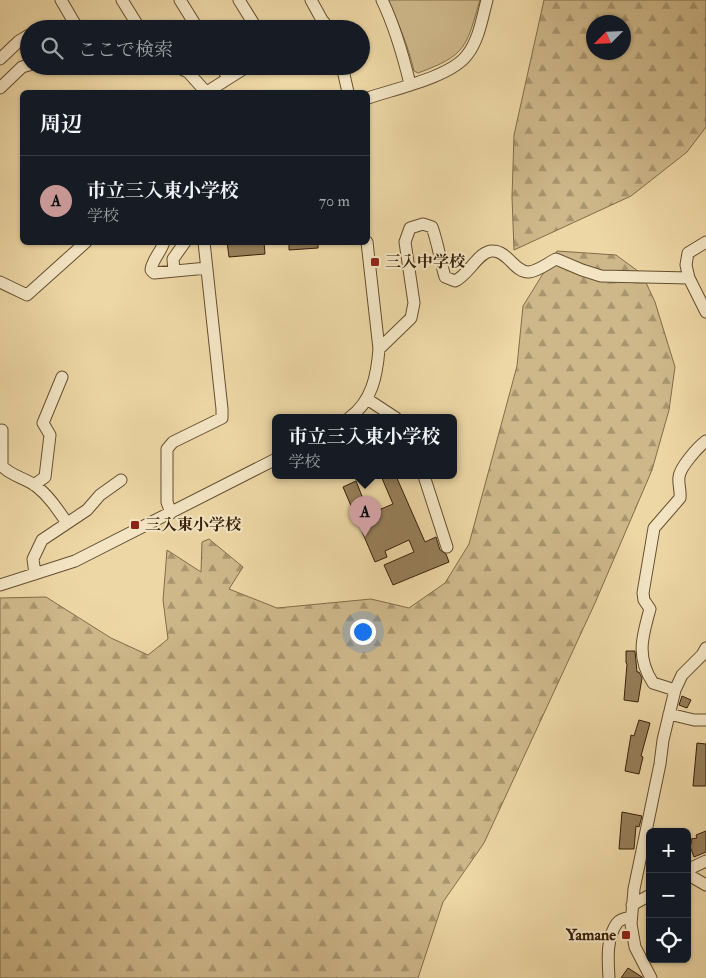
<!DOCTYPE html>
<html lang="ja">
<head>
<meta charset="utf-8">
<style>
  body { margin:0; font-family:"IM FELL Double Pica","Noto Serif JP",serif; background:#20242c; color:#f1f3f6 }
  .controls { position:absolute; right:15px; bottom:15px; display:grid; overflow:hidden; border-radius:8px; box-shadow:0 1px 4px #0004 }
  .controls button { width:45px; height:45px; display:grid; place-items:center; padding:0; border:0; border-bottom:1px solid #363941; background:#171b24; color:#f1f3f6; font:25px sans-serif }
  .compass { position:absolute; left:586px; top:15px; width:45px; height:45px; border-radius:50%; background:#171b24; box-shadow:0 1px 4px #0004; rotate:246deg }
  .you { position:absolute; left:362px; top:631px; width:18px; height:18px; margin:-12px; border:4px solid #fff; border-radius:50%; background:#1a73e8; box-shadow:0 0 0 8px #1a73e833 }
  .badge { display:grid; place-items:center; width:32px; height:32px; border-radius:50%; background:#c59692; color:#111; font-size:16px; font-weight:700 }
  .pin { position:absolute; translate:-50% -41px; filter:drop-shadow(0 1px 2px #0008) }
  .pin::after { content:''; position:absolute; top:26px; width:18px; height:15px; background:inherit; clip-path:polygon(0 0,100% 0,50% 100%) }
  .popup { position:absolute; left:272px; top:414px; width:185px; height:65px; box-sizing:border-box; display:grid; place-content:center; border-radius:8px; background:#171b24; filter:drop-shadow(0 1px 4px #0005); font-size:16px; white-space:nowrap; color:#9ea1a6 }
  .popup b { font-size:19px; color:#f1f3f6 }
  .popup::after { content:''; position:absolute; left:50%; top:100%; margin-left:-10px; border:10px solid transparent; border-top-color:#171b24 }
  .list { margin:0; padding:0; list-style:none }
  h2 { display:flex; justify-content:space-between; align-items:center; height:65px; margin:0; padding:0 20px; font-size:21px }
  h2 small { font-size:16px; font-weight:400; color:#9ea1a6 }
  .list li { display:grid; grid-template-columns:32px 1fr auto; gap:15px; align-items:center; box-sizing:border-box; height:90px; padding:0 20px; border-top:1px solid #363941 }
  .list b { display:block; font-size:19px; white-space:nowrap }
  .list p { margin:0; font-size:16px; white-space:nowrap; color:#9ea1a6 }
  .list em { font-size:16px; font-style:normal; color:#9ea1a6 }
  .icon { flex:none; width:28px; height:28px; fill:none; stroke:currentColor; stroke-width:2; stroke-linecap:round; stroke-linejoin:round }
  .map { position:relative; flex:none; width:706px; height:978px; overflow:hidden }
  .search { position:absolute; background:#171b24; box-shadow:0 1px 4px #0004; left:20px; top:20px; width:350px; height:55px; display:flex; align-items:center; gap:12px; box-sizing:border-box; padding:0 18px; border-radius:28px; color:#9ea1a6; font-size:19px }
  .panel { position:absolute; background:#171b24; box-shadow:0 1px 4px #0004; left:20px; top:90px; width:350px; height:155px; border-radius:8px }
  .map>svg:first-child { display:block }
  .forest { fill:url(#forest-firs); stroke:#826c4a; fill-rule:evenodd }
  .park { fill:#ceb88a; stroke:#826c4a }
  .building { fill:#967f5a; stroke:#372009 }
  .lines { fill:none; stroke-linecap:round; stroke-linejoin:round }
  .minor-casing { stroke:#644e30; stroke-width:13 }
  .minor { stroke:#f3e5c4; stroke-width:11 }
  .poi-dot { fill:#8f2418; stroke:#f3e5c4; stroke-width:2 }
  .labels { text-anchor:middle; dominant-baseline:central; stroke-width:4; stroke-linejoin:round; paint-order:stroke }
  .poi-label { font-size:16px; font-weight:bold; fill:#372009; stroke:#f3e5c4; text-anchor:start }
</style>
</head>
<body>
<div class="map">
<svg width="706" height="978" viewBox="0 0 706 978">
  <defs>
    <pattern id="forest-firs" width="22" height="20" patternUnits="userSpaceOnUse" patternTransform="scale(1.25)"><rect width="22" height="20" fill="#ceb88a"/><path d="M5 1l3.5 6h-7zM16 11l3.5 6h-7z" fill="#a8956f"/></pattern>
  </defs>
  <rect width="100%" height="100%" fill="#edd7a5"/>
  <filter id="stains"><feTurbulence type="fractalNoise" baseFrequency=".004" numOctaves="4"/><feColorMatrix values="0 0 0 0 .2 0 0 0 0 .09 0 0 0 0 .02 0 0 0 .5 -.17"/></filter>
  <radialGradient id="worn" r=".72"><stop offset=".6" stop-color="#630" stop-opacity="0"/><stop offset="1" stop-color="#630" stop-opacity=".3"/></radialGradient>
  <!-- forest -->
  <path class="forest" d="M 544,0 L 706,0 L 706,127 L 687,152 L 631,196 L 514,250 L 512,197 L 514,135 ZM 594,22 L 624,22 L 624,52 L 594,52 Z
    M 557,251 L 616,255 L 642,274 L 655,302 L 675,367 L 669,410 L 652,470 L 595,603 L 484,843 L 443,902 L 418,978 L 0,978 L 0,598 L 46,597 L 111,638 L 148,655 L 168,639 L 163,600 L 167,550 L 201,572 L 202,542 L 209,539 L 243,567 L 229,589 L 277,608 L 371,599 L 409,608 L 445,583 L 469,544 L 517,366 L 523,306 Z"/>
  <!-- park -->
  <path class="park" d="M 387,0 L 480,0 C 466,47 467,55 418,73 L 414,71 C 408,46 399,23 387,0 Z"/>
  <!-- building -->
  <path class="building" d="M 227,242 L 264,242 L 265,254 L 229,257 Z
    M 289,242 L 318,242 L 318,248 L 289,250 Z
    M 381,476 L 396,476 L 425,542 L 436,537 L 440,550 L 446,554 L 449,562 L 393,585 L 384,565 L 414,552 L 409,540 L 385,551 L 387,557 L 375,562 L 343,487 L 356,481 L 369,514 L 393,504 Z
    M 626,651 L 635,651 L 637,672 L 639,672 L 642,678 L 638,702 L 624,700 L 627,664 L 626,663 Z
    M 682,696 L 691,700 L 687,708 L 679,705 Z
    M 639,720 L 650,723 L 641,756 L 643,757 L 639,774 L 625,771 L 631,735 L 634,736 Z
    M 697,743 L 706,744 L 706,786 L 693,786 Z
    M 622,812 L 642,816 L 639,827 L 636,826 L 634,849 L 619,849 Z
    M 706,831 L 706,852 L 694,857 L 689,844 L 692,843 L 691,839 L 697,838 L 696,835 Z
    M 628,968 L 642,977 L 643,978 L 621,978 Z"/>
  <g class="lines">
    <!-- minor casing -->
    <g class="minor-casing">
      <path id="minor" d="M 61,0 L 78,29
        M 122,0 L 140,29
        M 180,0 L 198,29
        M 239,0 L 257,29
        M 311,0 L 327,29
        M 382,0 C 395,27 403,55 410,84
        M 312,29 L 324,22
        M 0,59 L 19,41 L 29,35
        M 175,66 L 188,72 L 206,92
        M 221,66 L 228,78
        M 342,66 L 348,92
        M 0,88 L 22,67 L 29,65
        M 207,92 L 248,66
        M 368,98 C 394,89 451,77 467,55 C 479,40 482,18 487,0
        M 164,242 C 161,252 152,260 151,270 L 154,273 L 207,268
        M 706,242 L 688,253 L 686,265 L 689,278 L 706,312
        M 174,271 L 173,259 L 185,242
        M 0,282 L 27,295 L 86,242
        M 379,349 L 411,318 L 414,303 L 405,242 L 410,228 L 423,224 L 432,227 C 438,243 440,260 445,277 L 455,281 C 469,275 479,250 493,251 C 508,251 515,273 529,272 C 538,271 548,263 556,259 L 582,270 L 601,276 L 689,278
        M 367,399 L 396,418
        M 349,418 C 372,402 377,375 379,349 L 367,242
        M 2,430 L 2,466 C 11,476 25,478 36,486 C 49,496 58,510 67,523
        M 424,476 L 447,547
        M 34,485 L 45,477 L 50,435 L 43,423 L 62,377
        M 171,513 L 167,502 L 167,449 L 173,442 L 222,418 L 222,409 L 204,242
        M 35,574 L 33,559 L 42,540 L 87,510 L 100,495 L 121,480
        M 0,585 L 75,561 L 276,459
        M 675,690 L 653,683 C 636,657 642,637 650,609 L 644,600 L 643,593 L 654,528 L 680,498 C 681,491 678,484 679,477 C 680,467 698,447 706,441
        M 669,714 L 694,720 L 706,720
        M 687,870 L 706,861
        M 687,874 L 706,885
        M 632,905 L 650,895
        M 609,978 C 608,961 606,938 617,923 C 620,919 626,918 631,917
        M 651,978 L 635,947 L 631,924 L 634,889 L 660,764 L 663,740 L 675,690 L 682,675 L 702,655 L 706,648"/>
    </g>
    <!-- minor -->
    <use href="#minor" class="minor"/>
  </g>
  <!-- markers -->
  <g class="poi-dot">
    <rect x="370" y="257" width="10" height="10" rx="2.5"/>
    <rect x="130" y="520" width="10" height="10" rx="2.5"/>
    <rect x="621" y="930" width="10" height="10" rx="2.5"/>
  </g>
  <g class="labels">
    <!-- poi labels -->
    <g class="poi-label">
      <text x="385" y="262">三入中学校</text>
      <text x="145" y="525">三入東小学校</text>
      <text x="616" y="935" text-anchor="end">Yamane</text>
    </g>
  </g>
  <rect width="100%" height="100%" filter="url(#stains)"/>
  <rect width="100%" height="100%" fill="url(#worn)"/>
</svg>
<div class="controls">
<button>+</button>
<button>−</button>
<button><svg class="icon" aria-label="locate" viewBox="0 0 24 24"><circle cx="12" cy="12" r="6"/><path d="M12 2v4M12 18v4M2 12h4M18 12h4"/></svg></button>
</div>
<svg class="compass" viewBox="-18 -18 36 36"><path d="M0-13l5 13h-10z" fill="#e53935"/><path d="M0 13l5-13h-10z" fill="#9ea1a6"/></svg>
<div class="you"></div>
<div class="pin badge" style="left:365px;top:537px">A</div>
<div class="popup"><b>市立三入東小学校</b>学校</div>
<div class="search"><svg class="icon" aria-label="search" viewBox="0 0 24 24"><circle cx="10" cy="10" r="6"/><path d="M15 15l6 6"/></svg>ここで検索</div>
<section class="panel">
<h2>周辺<small></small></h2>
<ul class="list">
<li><span class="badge">A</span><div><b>市立三入東小学校</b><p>学校</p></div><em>70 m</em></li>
</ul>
</section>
</div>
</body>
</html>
